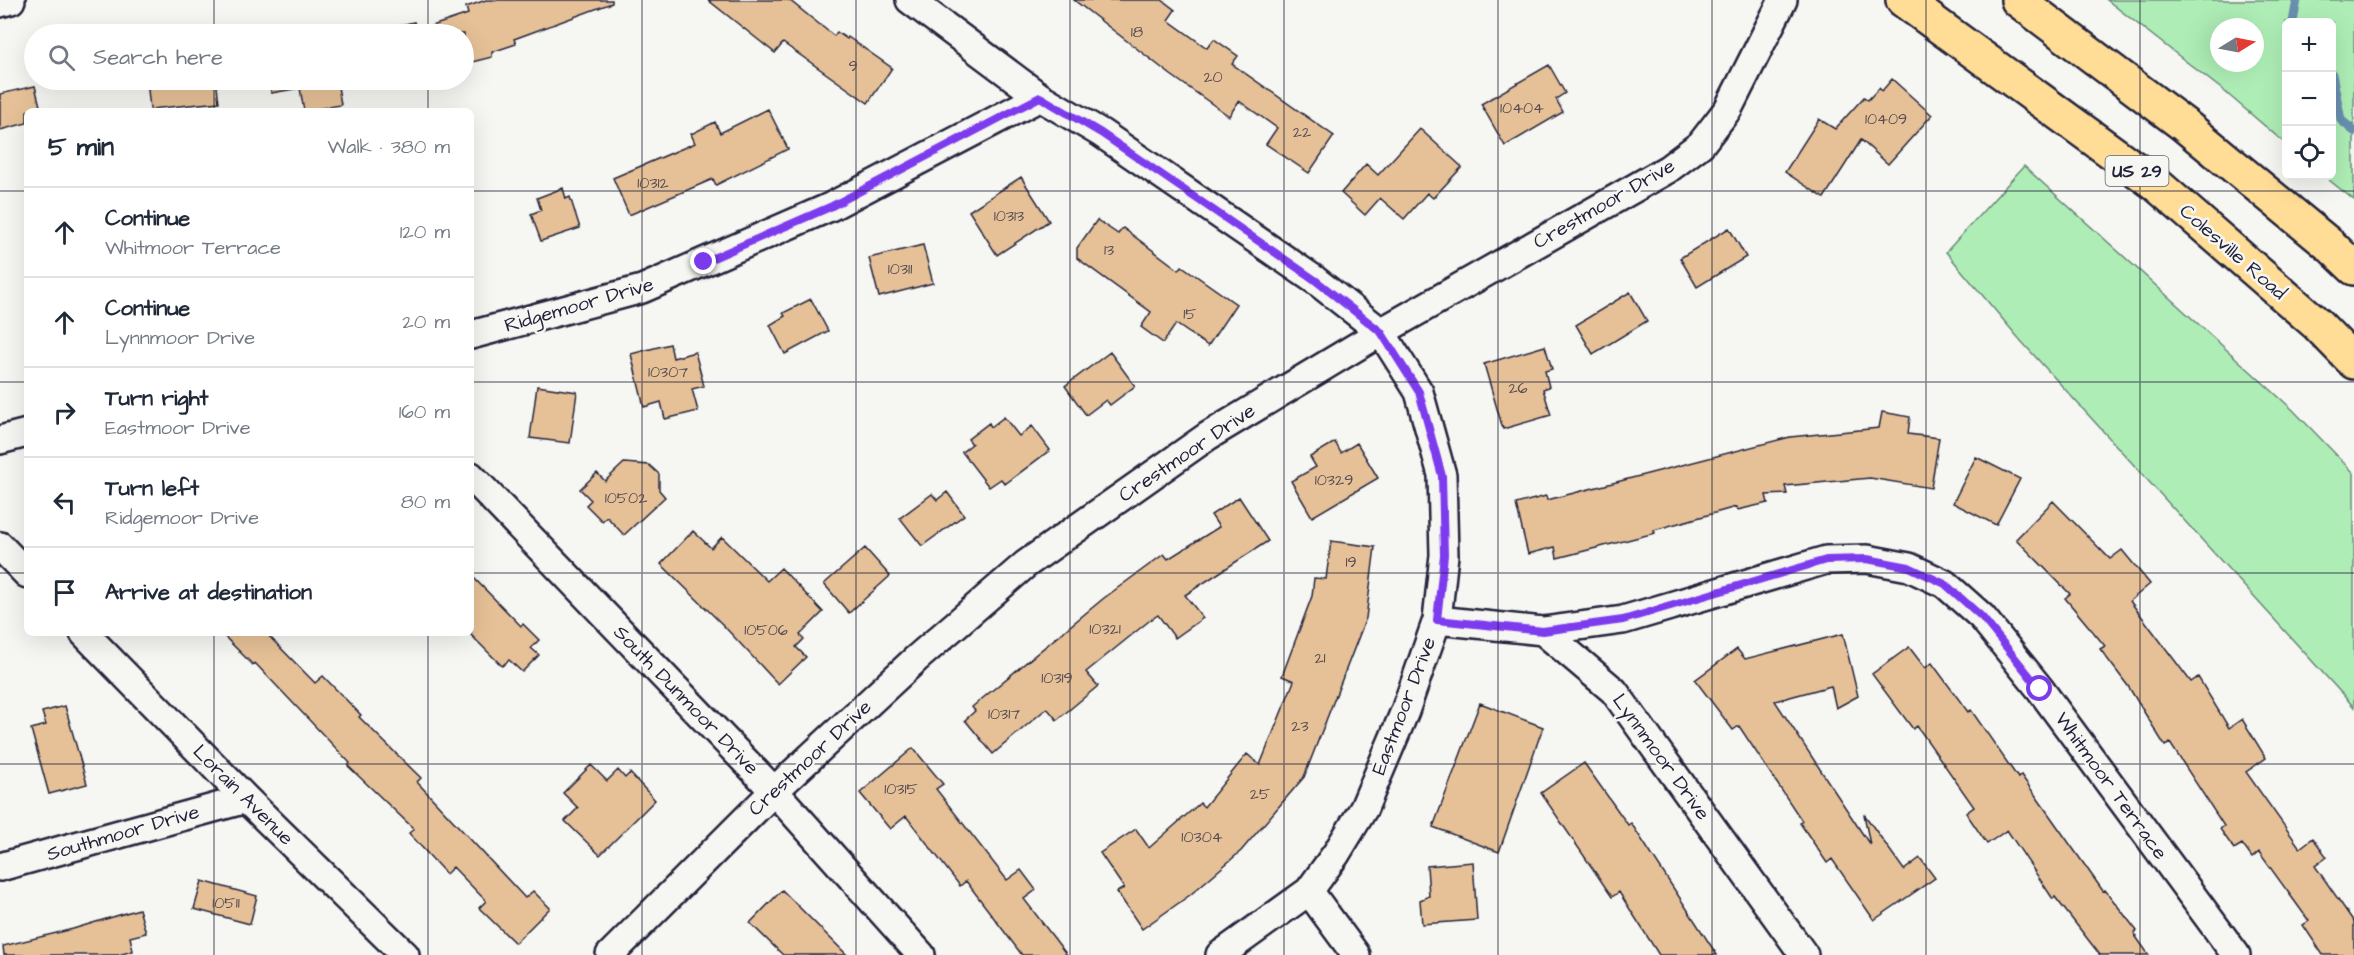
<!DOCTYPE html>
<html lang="en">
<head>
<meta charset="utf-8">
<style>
  body { margin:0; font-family:"Architects Daughter",sans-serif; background:#f2f2f3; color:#1f2937 }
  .controls { position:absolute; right:18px; top:18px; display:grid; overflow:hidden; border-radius:9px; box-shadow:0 6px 24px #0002 }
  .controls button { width:54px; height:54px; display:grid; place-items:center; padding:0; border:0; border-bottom:2px solid #e0e1e3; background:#fff; color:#1f2937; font:30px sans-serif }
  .compass { position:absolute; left:2210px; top:18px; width:54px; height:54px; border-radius:50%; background:#fff; box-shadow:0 6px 24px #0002; rotate:80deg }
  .stop { position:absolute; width:18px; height:18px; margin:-14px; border:4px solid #7c3aed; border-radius:50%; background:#fff }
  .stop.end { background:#7c3aed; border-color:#fff; box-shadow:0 2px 6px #0008 }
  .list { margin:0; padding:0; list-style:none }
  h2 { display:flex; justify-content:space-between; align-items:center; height:78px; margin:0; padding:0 24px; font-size:26px }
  h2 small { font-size:20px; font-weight:400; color:#747a83 }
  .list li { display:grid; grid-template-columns:39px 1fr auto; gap:18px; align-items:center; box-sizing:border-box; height:90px; padding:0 24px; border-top:2px solid #e0e1e3 }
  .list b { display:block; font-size:22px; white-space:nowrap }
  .list p { margin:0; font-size:20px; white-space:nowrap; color:#747a83 }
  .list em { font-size:20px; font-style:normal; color:#747a83 }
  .icon { flex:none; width:33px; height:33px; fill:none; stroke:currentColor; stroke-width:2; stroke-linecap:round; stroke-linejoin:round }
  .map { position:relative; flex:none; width:2354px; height:955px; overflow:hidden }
  .search { position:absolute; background:#fff; box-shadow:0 6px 24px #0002; left:24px; top:24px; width:450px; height:66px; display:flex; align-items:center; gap:15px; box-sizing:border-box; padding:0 21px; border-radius:33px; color:#747a83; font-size:22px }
  .panel { position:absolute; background:#fff; box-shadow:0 6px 24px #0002; left:24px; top:108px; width:450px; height:528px; border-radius:9px }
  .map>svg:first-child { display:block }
  .green { fill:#aeeeb6; stroke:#688878; stroke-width:1.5; fill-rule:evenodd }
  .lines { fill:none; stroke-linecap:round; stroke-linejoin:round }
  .stream { stroke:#6b8faf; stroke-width:9 }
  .building { fill:#e6c197; stroke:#22223b; stroke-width:1.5 }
  .minor-casing { stroke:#22223b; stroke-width:32 }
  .trunk-casing { stroke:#22223b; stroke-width:38 }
  .minor { stroke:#f6f6f2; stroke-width:27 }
  .trunk { stroke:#ffdd96; stroke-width:33 }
  .route { stroke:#7c3aed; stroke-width:8 }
  .grid { fill:none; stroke:#22223b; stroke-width:1.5; stroke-opacity:0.55 }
  .labels { text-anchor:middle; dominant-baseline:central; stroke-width:5; stroke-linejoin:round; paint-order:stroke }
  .number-label { font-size:16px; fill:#534a52 }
  .shield { fill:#f6f6f2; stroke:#626272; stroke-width:1.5 }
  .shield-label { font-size:18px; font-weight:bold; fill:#22223b }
  .street-label { font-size:20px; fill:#22223b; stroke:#f6f6f2 }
</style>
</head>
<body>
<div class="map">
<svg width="2354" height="955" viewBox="0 0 2354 955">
  <rect width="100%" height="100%" fill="#f6f6f2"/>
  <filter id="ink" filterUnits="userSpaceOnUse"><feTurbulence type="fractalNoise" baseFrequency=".0167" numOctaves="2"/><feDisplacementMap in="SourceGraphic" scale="12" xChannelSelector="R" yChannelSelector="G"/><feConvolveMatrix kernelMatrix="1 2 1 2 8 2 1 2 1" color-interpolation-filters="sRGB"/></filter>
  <g filter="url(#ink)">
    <!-- green -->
    <path class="green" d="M 2107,0 L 2354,0 L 2354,200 L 2324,176 L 2332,176 L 2332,22 L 2286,22 L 2286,144 L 2224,91 ZM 2219,27 L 2255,27 L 2255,63 L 2219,63 Z
      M 2024,166 L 2292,409 L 2354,473 L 2354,707 L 2021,341 L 1946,252 Z"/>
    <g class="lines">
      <!-- stream -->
      <path class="stream" d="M 2293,22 L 2297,0
        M 2332,74 L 2341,120 L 2354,131"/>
    </g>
    <!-- building -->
    <path class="building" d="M 486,0 L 612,0 L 612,3 L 514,39 L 516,44 L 492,52 L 492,57 L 464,64 L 464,34 L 377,34 L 376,31 L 414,22 L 417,31 L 468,14 L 466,7 Z
      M 708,0 L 789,0 L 834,36 L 837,32 L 847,39 L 848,37 L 892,68 L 868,103 L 783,43 L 775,53 Z
      M 1074,0 L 1162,0 L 1175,10 L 1168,20 L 1207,48 L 1214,39 L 1238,56 L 1232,64 L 1334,136 L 1309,173 L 1266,144 L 1277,128 L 1239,101 L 1229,116 L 1171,75 Z
      M 1549,65 L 1565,93 L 1556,99 L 1563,112 L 1505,146 L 1481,104 Z
      M 1892,79 L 1932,115 L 1888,164 L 1861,140 L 1824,198 L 1785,172 L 1819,119 L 1835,129 L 1864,97 L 1868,100 L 1879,88 L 1882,91 Z
      M 147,80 L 216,80 L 219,102 L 150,109 Z
      M 270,80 L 337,80 L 341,105 L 304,111 L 300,88 L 271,93 Z
      M 35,86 L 41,110 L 27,111 L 27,123 L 0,130 L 0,94 Z
      M 768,109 L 788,149 L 716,185 L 713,179 L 629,215 L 613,178 L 695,143 L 691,134 L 715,122 L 720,133 Z
      M 1420,129 L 1462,167 L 1433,198 L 1427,193 L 1404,219 L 1380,198 L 1365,215 L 1341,193 L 1366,164 L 1378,175 Z
      M 1021,177 L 1049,221 L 997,255 L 969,211 Z
      M 563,188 L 566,199 L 570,197 L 580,228 L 541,241 L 531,214 L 541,210 L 537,198 Z
      M 1097,220 L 1118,234 L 1123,228 L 1179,270 L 1182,266 L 1236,304 L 1208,346 L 1176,324 L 1163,343 L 1141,327 L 1151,312 L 1077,258 L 1077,248 Z
      M 1729,228 L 1746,257 L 1697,287 L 1680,258 Z
      M 923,245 L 933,283 L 879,297 L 869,258 Z
      M 1630,292 L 1647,321 L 1593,354 L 1576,325 Z
      M 811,299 L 828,331 L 785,354 L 770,325 L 785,316 L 783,313 Z
      M 670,344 L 673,358 L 695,352 L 704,386 L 692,389 L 698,411 L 665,419 L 661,402 L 644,407 L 631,354 Z
      M 1545,346 L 1552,369 L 1545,371 L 1549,387 L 1543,389 L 1551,415 L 1503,429 L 1484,364 Z
      M 1110,352 L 1135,386 L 1110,405 L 1106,400 L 1086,415 L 1065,386 Z
      M 537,386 L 577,392 L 570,443 L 530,438 Z
      M 1882,412 L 1910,417 L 1908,434 L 1939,438 L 1931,488 L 1870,478 L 1785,486 L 1787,494 L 1766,495 L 1768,503 L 1737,510 L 1736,507 L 1654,530 L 1655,533 L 1557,558 L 1555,547 L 1528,554 L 1516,504 L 1546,496 L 1547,500 L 1790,437 L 1879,428 Z
      M 1004,417 L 1019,436 L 1032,426 L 1050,450 L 1005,484 L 1001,479 L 989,487 L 962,452 L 972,444 L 968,439 L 989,423 L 991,427 Z
      M 1335,442 L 1341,453 L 1357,443 L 1378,478 L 1312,517 L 1291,481 L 1316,467 L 1310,457 Z
      M 1976,457 L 2020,479 L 1996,525 L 1953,503 Z
      M 624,463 L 649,465 L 659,474 L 659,490 L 665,497 L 624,535 L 607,517 L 602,521 L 586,505 L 591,500 L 580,489 L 597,473 L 605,481 Z
      M 947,492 L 964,515 L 922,546 L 900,518 L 932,494 L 937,500 Z
      M 1239,497 L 1268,541 L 1185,595 L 1203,618 L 1175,638 L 1158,615 L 1149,621 L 1086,672 L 1098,686 L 1057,720 L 1047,708 L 993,754 L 965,720 L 975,711 L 972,707 L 1104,598 L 1164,554 L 1168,559 L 1219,527 L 1211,515 Z
      M 2053,501 L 2110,559 L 2122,550 L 2150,584 L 2130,601 L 2191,682 L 2198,677 L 2229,728 L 2242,719 L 2266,758 L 2246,772 L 2300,848 L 2313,838 L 2327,857 L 2315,866 L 2354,922 L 2354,955 L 2323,955 L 2303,925 L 2309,921 L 2259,852 L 2252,858 L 2242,844 L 2234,849 L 2220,829 L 2224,826 L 2170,743 L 2165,746 L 2128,686 L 2100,649 L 2105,646 L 2065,598 L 2070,594 L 2016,539 Z
      M 693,531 L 711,548 L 722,537 L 767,581 L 781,568 L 823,612 L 800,635 L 804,639 L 796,647 L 806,657 L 778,684 L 722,624 L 661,564 Z
      M 1331,541 L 1375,547 L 1366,618 L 1304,777 L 1241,851 L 1190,895 L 1142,929 L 1117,892 L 1124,888 L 1100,853 L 1136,829 L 1149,848 L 1200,803 L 1204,807 L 1247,754 L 1260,765 L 1294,681 L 1282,676 L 1312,596 L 1314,578 L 1326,579 Z
      M 865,548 L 890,576 L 849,613 L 824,584 Z
      M 471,575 L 521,626 L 523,624 L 539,640 L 531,648 L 539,655 L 522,672 L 509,660 L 502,666 L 471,635 Z
      M 221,633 L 266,633 L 315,683 L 323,676 L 361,715 L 359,717 L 421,778 L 417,782 L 525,898 L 533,891 L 550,908 L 515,943 L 479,908 L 486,901 L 453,867 L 446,874 L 409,833 L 414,829 L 348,766 L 350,763 L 255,663 L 253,665 Z
      M 1843,634 L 1858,696 L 1836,708 L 1831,686 L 1775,701 L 1870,845 L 1864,814 L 1904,870 L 1920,858 L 1935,878 L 1874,920 L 1832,859 L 1827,863 L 1800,823 L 1802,821 L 1739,726 L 1733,730 L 1695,680 L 1737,649 L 1745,659 Z
      M 1909,647 L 1925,668 L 1932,663 L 1968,712 L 1971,710 L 2018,778 L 2021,775 L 2103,891 L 2105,890 L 2137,931 L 2134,934 L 2149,955 L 2100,955 L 2055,897 L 2053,899 L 2007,830 L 1987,844 L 1966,813 L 1974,807 L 1917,726 L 1913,729 L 1872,674 Z
      M 1480,703 L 1543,727 L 1499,852 L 1433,827 Z
      M 65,706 L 87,784 L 49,794 L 31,729 L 46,725 L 42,712 Z
      M 913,748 L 943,784 L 936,789 L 1007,880 L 1021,870 L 1036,890 L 1024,899 L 1067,955 L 1022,955 L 966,881 L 960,886 L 906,816 L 890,829 L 860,793 Z
      M 1584,763 L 1628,825 L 1631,823 L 1717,955 L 1659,955 L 1619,892 L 1612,897 L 1541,793 Z
      M 591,765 L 607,781 L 618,770 L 625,778 L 630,773 L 655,800 L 600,855 L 565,821 L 578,808 L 563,793 Z
      M 1473,862 L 1477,920 L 1422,924 L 1420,900 L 1429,896 L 1427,866 Z
      M 202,881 L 257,896 L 250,924 L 194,909 Z
      M 782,890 L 847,955 L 783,955 L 750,923 Z
      M 139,909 L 146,933 L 130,937 L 133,951 L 118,955 L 4,955 L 3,946 L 73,929 Z"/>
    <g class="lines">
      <!-- minor casing -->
      <g class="minor-casing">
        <path id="minor" d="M 910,0 L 1040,97 L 1101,133 L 1315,280 L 1381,332 L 1419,392 L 1442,475 L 1444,555 L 1437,620 L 1405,711 L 1364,808 L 1336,854 L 1309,891 L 1220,955
          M 0,3 L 11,0
          M 471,335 L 642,289 L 830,207 L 1040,97
          M 0,440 L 27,433
          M 471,476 L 774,791 L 921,955
          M 0,546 L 27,574
          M 1437,620 L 1543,631 L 1614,691 L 1804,955
          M 1543,631 L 1623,620 L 1826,560 L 1867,559 L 1909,567 L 1945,584 L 1982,617 L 2040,689 L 2236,955
          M 84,633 L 246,799 L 405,955
          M 0,867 L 246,799
          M 1309,891 L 1356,955
          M 610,955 L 774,791 L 916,659 L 1026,564 L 1208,436 L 1381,332 L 1668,169 L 1701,144 L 1728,109 L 1783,0"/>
      </g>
      <!-- trunk casing -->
      <g class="trunk-casing">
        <path id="trunk" d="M 1903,0 L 2157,185 L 2317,324 L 2354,362
          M 2018,0 L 2183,124 L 2331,246 L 2354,268"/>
      </g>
      <!-- minor -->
      <use href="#minor" class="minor"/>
      <!-- trunk -->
      <use href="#trunk" class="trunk"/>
    </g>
  </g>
  <g class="lines" filter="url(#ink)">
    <!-- route -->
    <path class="route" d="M 704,262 L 830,207 L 1040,97 L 1101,133 L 1187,192 L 1315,280 L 1381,332 L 1419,392 L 1442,476 L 1444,555 L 1437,620 L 1543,631 L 1623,620 L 1826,560 L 1867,559 L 1909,567 L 1945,584 L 1982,617 L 2040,689"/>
  </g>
  <!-- grid -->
  <path class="grid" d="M 214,0 L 214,34M 428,0 L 428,34M 642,0 L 642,955M 856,0 L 856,955M 1070,0 L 1070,955M 1284,0 L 1284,955M 1498,0 L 1498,955M 1712,0 L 1712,955M 1926,0 L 1926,955M 2140,0 L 2140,955M 214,80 L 214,111M 428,80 L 428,111M 0,191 L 27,191M 471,191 L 2354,191M 0,382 L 27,382M 471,382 L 2354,382M 0,573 L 27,573M 471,573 L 2354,573M 214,633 L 214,955M 428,633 L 428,955M 0,764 L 2354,764"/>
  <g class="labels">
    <!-- number labels -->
    <g class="number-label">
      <text x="1137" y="32">18</text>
      <text x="853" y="66">9</text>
      <text x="1213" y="77">20</text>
      <text x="1522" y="108">10404</text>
      <text x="1886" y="119">10409</text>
      <text x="1302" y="132">22</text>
      <text x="653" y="183">10312</text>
      <text x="1009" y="216">10313</text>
      <text x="1109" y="250">13</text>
      <text x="900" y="269">10311</text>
      <text x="1190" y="314">15</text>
      <text x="668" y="372">10307</text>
      <text x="1518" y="388">26</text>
      <text x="1334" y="480">10329</text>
      <text x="626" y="498">10502</text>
      <text x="1351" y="562">19</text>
      <text x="1105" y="629">10321</text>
      <text x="766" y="630">10506</text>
      <text x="1320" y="658">21</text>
      <text x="1057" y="678">10319</text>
      <text x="1004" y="714">10317</text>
      <text x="1300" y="726">23</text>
      <text x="901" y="789">10315</text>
      <text x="1260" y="794">25</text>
      <text x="1202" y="837">10304</text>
      <text x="226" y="903">10511</text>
    </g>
    <!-- shield labels -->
    <rect class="shield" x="2105.5" y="156" width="63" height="30" rx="4.5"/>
    <g class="shield-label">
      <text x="2137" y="171">US 29</text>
    </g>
    <!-- street labels -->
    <g class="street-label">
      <text transform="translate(1604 204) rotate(-30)">Crestmoor Drive</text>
      <text transform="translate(2233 252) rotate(41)">Colesville Road</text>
      <text transform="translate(579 305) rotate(-16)">Ridgemoor Drive</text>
      <text transform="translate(1187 453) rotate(-34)">Crestmoor Drive</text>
      <text transform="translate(686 700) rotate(46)">South Dunmoor Drive</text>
      <text transform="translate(1404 706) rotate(-69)">Eastmoor Drive</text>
      <text transform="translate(1661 757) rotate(54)">Lynnmoor Drive</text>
      <text transform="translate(810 758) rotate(-43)">Crestmoor Drive</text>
      <text transform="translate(2111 786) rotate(54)">Whitmoor Terrace</text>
      <text transform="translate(243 795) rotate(45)">Lorain Avenue</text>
      <text transform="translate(123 833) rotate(-16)">Southmoor Drive</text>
    </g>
  </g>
</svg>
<div class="controls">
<button>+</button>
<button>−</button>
<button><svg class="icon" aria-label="locate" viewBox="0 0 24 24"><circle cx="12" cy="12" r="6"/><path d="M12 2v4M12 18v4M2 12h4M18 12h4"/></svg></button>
</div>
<svg class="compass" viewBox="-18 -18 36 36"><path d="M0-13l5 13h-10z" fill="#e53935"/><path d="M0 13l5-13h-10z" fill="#747a83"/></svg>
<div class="stop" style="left:2040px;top:689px"></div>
<div class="stop end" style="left:704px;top:262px"></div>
<div class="search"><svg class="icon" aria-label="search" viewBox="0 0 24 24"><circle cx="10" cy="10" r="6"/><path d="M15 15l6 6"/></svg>Search here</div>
<section class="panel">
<h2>5 min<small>Walk · 380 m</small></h2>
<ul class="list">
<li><svg class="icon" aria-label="ahead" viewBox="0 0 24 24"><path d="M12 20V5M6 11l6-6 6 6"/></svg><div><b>Continue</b><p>Whitmoor Terrace</p></div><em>120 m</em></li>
<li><svg class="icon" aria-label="ahead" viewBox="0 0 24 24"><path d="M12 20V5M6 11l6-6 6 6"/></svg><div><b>Continue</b><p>Lynnmoor Drive</p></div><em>20 m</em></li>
<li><svg class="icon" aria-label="right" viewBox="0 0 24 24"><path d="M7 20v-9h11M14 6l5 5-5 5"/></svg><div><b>Turn right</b><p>Eastmoor Drive</p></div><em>160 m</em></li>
<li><svg class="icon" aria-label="left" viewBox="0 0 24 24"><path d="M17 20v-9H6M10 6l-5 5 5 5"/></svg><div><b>Turn left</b><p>Ridgemoor Drive</p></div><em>80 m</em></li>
<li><svg class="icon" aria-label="arrive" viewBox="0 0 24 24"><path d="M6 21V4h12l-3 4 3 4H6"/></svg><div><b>Arrive at destination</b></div></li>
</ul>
</section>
</div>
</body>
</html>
